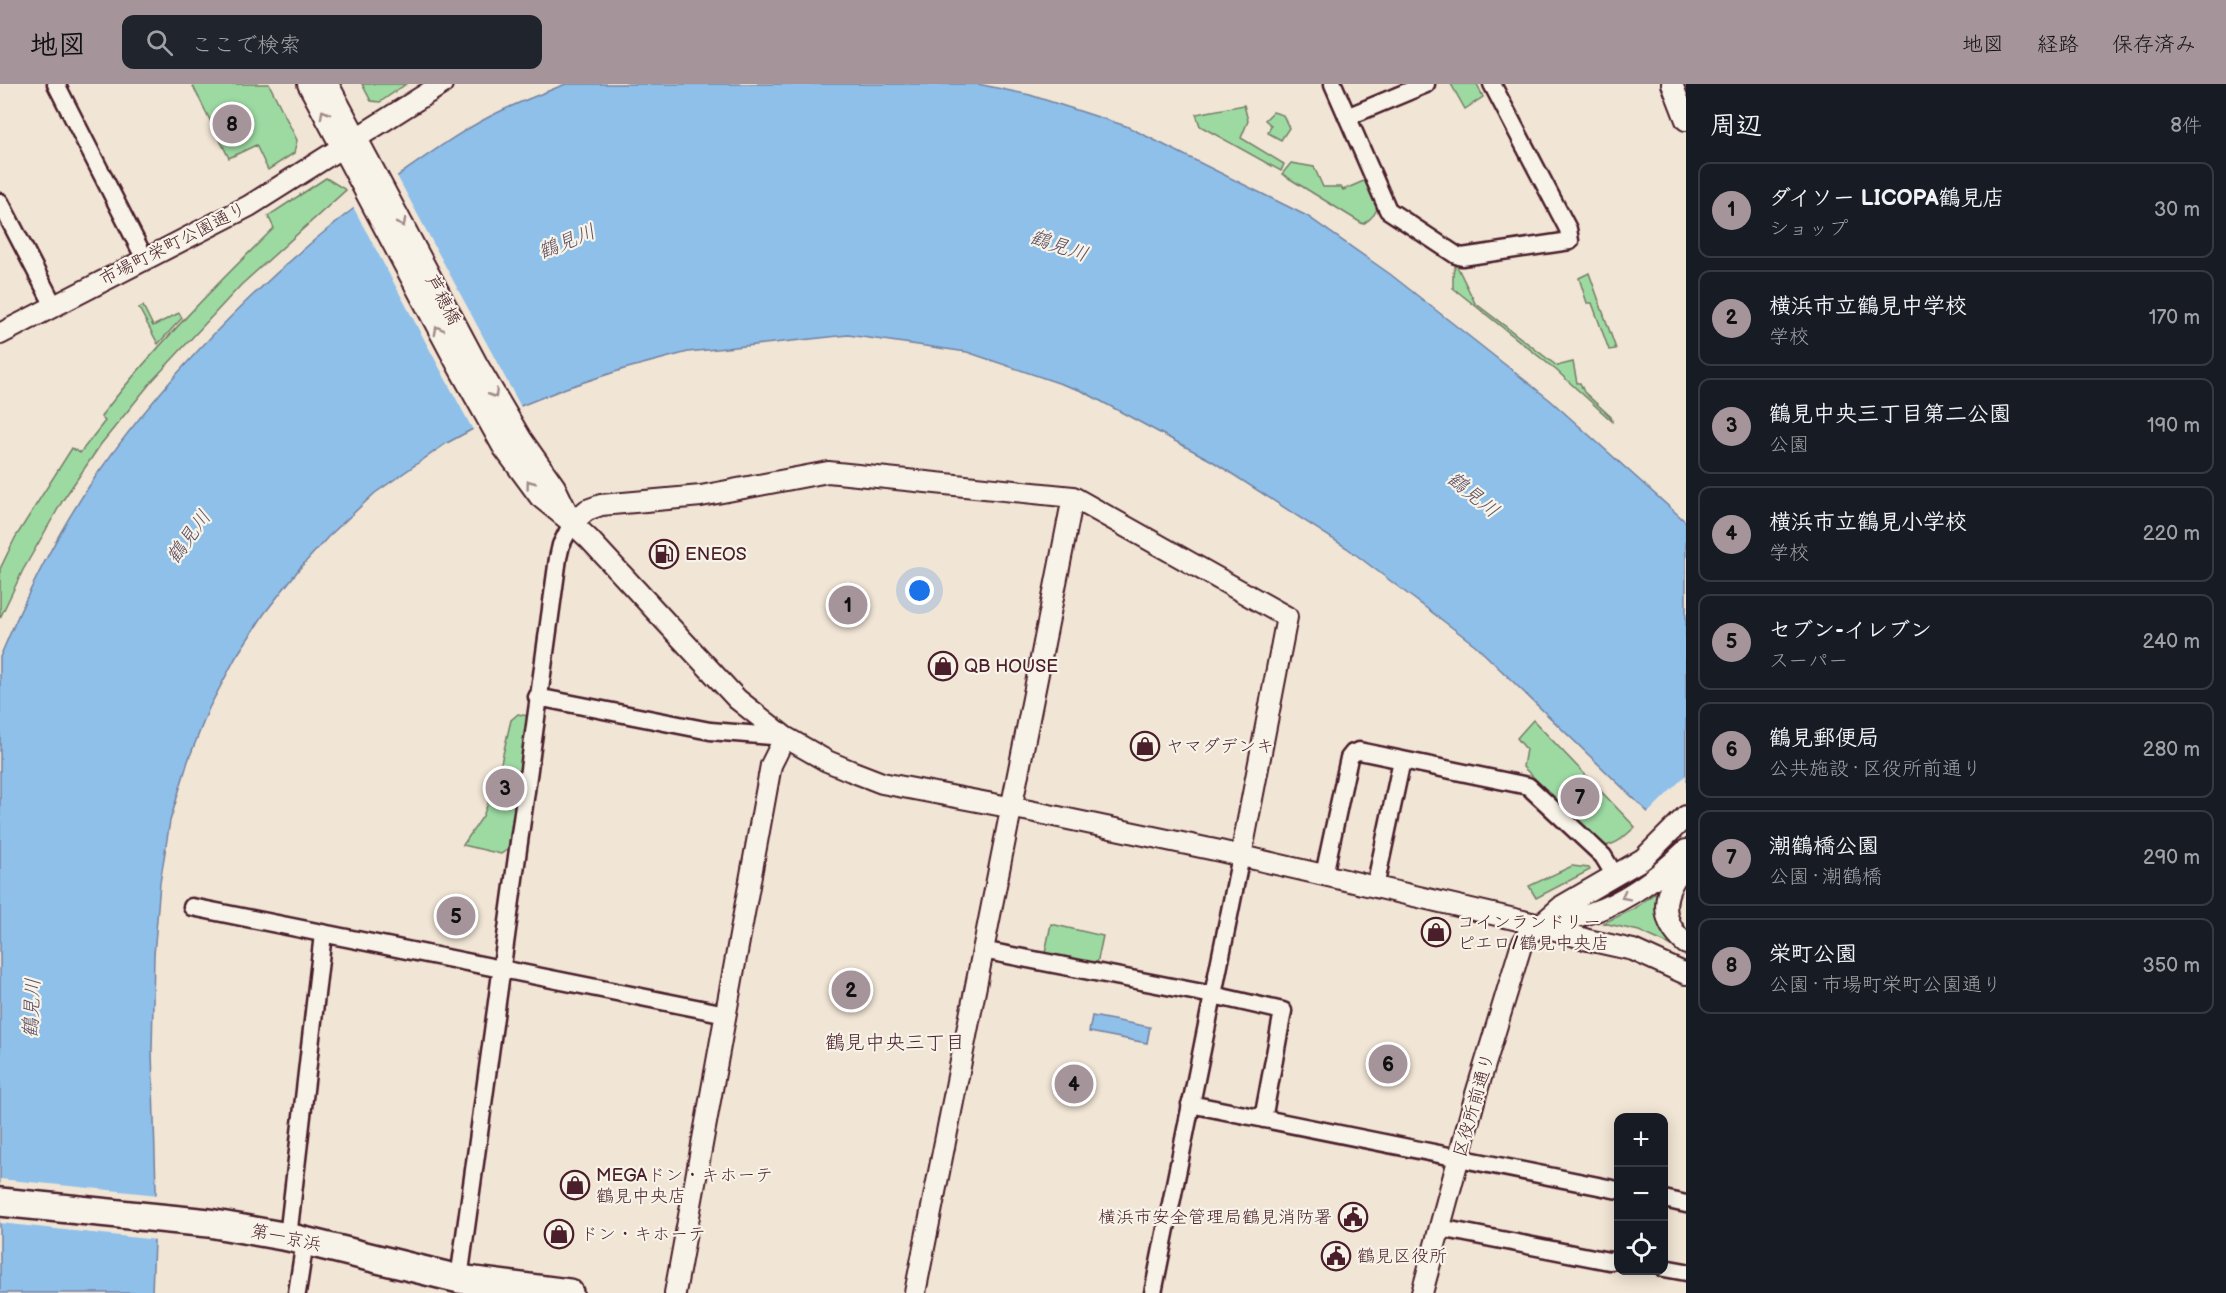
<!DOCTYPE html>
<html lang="ja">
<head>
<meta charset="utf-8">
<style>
  body { margin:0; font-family:"Balsamiq Sans","Klee One",sans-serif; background:#20242c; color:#f1f3f6 }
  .controls { position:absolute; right:18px; bottom:18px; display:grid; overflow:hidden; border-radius:12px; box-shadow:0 3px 15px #0003 }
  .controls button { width:54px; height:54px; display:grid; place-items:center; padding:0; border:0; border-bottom:2px solid #363941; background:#171b24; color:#f1f3f6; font:30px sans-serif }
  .you { position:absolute; left:920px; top:507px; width:21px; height:21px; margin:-15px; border:4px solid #fff; border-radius:50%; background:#1a73e8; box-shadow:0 0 0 9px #1a73e833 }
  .badge { display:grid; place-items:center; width:39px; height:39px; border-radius:50%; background:#a6949b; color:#111; font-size:20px; font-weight:700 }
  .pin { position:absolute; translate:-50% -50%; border:3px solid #fff; box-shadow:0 2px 6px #0006 }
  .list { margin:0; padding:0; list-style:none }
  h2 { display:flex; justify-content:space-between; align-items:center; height:78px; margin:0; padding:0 24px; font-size:26px }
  h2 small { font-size:20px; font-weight:400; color:#9ea1a6 }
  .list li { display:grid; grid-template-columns:39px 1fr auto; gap:18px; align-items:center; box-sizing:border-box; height:96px; margin:0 12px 12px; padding:0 12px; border:2px solid #363941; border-radius:12px }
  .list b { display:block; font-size:22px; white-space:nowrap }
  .list p { margin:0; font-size:20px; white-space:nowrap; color:#9ea1a6 }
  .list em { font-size:20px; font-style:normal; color:#9ea1a6 }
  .icon { flex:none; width:33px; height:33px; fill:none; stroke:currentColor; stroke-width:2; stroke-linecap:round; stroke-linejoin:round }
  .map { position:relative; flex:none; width:1686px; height:1209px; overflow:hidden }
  header { display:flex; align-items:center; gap:36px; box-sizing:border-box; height:84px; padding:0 30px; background:#a6949b; color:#111 }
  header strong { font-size:28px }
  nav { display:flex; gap:33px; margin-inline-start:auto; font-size:21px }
  .search { width:420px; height:54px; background:#20242c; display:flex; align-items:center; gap:15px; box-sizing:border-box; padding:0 21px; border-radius:12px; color:#9ea1a6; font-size:22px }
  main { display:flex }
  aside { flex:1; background:#171b24 }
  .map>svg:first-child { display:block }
  .green { fill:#9ddaa2; stroke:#747c66; stroke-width:1.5 }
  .water { fill:#8ec0ea; stroke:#73809e; stroke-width:1.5 }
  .pier { fill:#f1e5d5 }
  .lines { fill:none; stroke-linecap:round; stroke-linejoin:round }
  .minor-casing { stroke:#4a1f2b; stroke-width:21 }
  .tertiary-casing { stroke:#4a1f2b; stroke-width:24 }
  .trunk-casing { stroke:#4a1f2b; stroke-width:32 }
  .minor { stroke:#f7f3e8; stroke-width:16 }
  .tertiary { stroke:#f7f3e8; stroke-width:20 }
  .trunk { stroke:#f7f3e8; stroke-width:27 }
  .oneway { stroke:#a0898a }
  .labels { text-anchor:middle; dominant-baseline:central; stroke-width:4.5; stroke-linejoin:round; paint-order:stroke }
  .street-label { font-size:18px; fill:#4a1f2b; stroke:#f7f3e8 }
  .poi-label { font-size:18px; fill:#4a1f2b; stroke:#f7f3e8; text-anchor:start }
  .water-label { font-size:20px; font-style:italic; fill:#5e4f64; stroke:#f7f3e8 }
  .neighbourhood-label { font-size:20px; fill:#4a1f2b; stroke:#f7f3e8 }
</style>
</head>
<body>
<header>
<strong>地図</strong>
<div class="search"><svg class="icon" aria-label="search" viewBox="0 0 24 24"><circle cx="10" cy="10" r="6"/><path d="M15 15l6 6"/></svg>ここで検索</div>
<nav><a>地図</a><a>経路</a><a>保存済み</a></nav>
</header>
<main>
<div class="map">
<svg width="1686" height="1209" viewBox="0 0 1686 1209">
  <rect width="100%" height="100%" fill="#f1e5d5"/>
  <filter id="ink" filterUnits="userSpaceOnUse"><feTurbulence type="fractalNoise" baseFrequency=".0167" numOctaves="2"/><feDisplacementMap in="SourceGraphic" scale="12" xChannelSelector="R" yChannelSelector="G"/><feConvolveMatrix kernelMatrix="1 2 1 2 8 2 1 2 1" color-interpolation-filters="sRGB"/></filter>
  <g filter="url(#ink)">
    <!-- green -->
    <path class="green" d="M 192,0 L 269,0 L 297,56 L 294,69 L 268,86 L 256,61 L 229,74 Z
      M 362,0 L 406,0 L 380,18 L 371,17 Z
      M 1451,0 L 1477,0 L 1483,13 L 1465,25 Z
      M 1244,21 L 1248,37 L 1241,54 L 1284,80 L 1281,87 L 1200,42 L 1196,30 Z
      M 1273,28 L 1283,31 L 1289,44 L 1281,56 L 1268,49 L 1271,41 L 1265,36 Z
      M 1291,79 L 1314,83 L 1323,103 L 1341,103 L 1343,106 L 1366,96 C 1377,115 1386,126 1363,140 L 1282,90 Z
      M 326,94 L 346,106 L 241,201 L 152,297 L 101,360 L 63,416 L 23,486 L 0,534 L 0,485 L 15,454 L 72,364 L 80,369 L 105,337 L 101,333 L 104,328 C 156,262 214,203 274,144 L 268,132 Z
      M 1456,180 L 1475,219 L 1557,282 L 1573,278 L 1577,299 L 1580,299 L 1584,308 L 1611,333 L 1612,337 L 1556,286 L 1453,204 L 1453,189 Z
      M 1589,189 L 1616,265 L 1609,266 L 1592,219 L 1587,219 L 1579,194 Z
      M 143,222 L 153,242 L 179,229 L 182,234 L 158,260 L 139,224 Z
      M 518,630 L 528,632 L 508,765 L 501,770 L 463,761 L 483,732 L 497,696 L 511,636 Z
      M 1533,636 L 1635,743 C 1625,752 1618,760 1604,762 L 1523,683 L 1526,665 L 1517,654 Z
      M 1572,782 L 1589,784 L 1590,786 L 1536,814 L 1529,802 Z
      M 1655,809 L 1658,811 L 1679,865 L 1639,847 L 1603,839 L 1634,825 Z
      M 1051,840 L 1103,852 L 1097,880 L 1045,869 Z"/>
    <!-- water -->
    <path class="water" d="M 566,0 L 978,0 L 1030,11 L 1126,42 L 1307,132 L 1390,190 L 1550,316 L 1686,438 L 1686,765 L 1475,561 L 1347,464 L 1212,377 L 1082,307 L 967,268 L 848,251 L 688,268 L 624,285 L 566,304 L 523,321 L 473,345 L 447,359 L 375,409 L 328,453 L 300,484 L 264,530 L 236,573 L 209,624 L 188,677 L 170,737 L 160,799 L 154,871 L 152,967 L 156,1105 L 152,1209 L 0,1209 L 0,573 C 27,509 58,446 98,389 C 177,278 281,175 392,96 C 428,71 464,44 503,26 C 524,16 546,8 566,0 Z
      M 1092,932 L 1150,943 L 1147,959 L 1089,948 Z"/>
    <!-- pier -->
    <path class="pier" d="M 396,90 L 522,325 L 474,348 L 352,121 Z
      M 1686,691 L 1686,768 L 1646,731 Z
      M 0,1095 L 159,1111 L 157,1156 L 0,1139 Z"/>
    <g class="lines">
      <!-- minor casing -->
      <g class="minor-casing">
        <path id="minor" d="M 56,0 L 145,175
          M 1333,0 L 1388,126 L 1456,171 L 1462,173 L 1570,157 L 1568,145 L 1492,0
          M 1347,33 L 1426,0
          M 0,118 L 54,222
          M 537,613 L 710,647 L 785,653
          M 1324,791 L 1349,674 L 1353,669 L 1359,667 L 1528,702 L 1603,772 L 1614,790
          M 1375,803 L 1402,676
          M 192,823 L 726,930
          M 982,866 L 1213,911 L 1283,927 L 1263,1035
          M 1190,1020 L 1618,1106
          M 1664,1115 L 1686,1120
          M 1440,1144 L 1609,1177 L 1618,1176
          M 288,1153 L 323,850
          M 1664,1184 L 1686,1188
          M 459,1195 L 558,474 L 561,461 L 572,439
          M 297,1209 L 305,1157
          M 1153,1209 L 1241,772"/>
      </g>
      <!-- tertiary casing -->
      <g class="tertiary-casing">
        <path id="tertiary" d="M 308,0 L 459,284 L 503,363 L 540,413 L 572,439 L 590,456 L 737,615 L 785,653 L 827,677 L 851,687 L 882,699 L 1030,727 L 1220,767 L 1540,841 L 1588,856 L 1633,866 L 1686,890
          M 328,0 L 477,280 L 522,356 L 555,403 L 570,434
          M 1672,0 L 1686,36
          M 0,250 L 249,122 L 442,0
          M 572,439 L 587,426 L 601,421 L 701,412 L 828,388 L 1073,413 L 1287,533 L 1241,772
          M 1686,781 C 1661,807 1658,836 1686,860
          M 1542,840 C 1559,836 1577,834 1593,828 C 1629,816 1659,792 1686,766
          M 675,1209 L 771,681 L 785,653
          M 915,1209 L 1073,413
          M 1422,1209 L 1476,1010 L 1521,862 L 1526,853 L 1562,822 L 1643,775 L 1686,732"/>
      </g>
      <!-- trunk casing -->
      <g class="trunk-casing">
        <path id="trunk" d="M 0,1118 L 209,1139 L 288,1153 L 459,1195 L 569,1209"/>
      </g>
      <!-- minor -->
      <use href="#minor" class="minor"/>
      <!-- tertiary -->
      <use href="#tertiary" class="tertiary"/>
      <!-- trunk -->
      <use href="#trunk" class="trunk"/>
    </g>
    <!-- one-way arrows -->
    <defs><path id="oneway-chevron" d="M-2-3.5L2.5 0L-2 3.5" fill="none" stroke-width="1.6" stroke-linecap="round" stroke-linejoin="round" transform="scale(1.5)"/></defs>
    <g class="oneway">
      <use href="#oneway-chevron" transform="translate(324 30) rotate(-118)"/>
      <use href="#oneway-chevron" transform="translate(402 139) rotate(62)"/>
      <use href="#oneway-chevron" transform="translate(438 246) rotate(-118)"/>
      <use href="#oneway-chevron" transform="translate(494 310) rotate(59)"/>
      <use href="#oneway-chevron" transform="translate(530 400) rotate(-127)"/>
      <use href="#oneway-chevron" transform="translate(1625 812) rotate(153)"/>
    </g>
  </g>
  <!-- icons -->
  <defs>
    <g id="fuel-ring" transform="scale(1.5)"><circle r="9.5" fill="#f7f3e8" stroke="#4a1f2b" stroke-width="1.5"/><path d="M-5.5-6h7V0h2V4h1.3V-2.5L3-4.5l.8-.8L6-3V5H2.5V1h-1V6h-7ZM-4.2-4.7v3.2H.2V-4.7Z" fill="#4a1f2b"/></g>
    <g id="shop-ring" transform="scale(1.5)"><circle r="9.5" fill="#f7f3e8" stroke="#4a1f2b" stroke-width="1.5"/><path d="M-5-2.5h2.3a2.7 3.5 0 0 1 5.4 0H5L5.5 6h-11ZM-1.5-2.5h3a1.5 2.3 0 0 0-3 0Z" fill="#4a1f2b"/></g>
    <g id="civic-ring" transform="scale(1.5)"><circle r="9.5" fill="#f7f3e8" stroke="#4a1f2b" stroke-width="1.5"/><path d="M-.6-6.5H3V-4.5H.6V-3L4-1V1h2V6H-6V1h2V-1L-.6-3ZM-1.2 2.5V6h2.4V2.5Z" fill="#4a1f2b"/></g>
  </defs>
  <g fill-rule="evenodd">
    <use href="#fuel-ring" x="664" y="470"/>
    <use href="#shop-ring" x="943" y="582"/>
    <use href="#shop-ring" x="1145" y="662"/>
    <use href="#shop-ring" x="1436" y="848"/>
    <use href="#shop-ring" x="575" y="1101"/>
    <use href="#civic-ring" x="1353" y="1133"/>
    <use href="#shop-ring" x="559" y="1150"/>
    <use href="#civic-ring" x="1336" y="1172"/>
  </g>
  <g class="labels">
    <!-- street labels -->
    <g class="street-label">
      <text transform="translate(173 160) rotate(-27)">市場町栄町公園通り</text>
      <text transform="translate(443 216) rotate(62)">芦穂橋</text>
      <text transform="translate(1474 1021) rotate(-74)">区役所前通り</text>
      <text transform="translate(286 1154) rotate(12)">第一京浜</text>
    </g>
    <!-- poi labels -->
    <g class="poi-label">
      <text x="685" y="470">ENEOS</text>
      <text x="964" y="582">QB HOUSE</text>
      <text x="1166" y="662">ヤマダデンキ</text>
      <text x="1457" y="838">コインランドリー<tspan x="1457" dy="21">ピエロ/鶴見中央店</tspan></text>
      <text x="596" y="1091">MEGAドン・キホーテ<tspan x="596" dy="21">鶴見中央店</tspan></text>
      <text x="1332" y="1133" text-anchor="end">横浜市安全管理局鶴見消防署</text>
      <text x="580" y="1150">ドン・キホーテ</text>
      <text x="1357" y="1172">鶴見区役所</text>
    </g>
    <!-- water labels -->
    <g class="water-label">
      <text transform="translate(567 158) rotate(-22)">鶴見川</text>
      <text transform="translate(1059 162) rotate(19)">鶴見川</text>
      <text transform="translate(1473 411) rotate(39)">鶴見川</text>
      <text transform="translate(189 453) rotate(-54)">鶴見川</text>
      <text transform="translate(32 924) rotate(-87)">鶴見川</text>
    </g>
    <!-- neighbourhood labels -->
    <g class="neighbourhood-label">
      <text x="895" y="959">鶴見中央三丁目</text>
    </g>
  </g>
</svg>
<div class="controls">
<button>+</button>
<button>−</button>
<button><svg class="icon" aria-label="locate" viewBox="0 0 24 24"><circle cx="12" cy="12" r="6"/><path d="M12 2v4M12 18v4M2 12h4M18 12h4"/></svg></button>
</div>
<div class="you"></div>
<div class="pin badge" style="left:848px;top:521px">1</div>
<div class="pin badge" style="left:851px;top:906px">2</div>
<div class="pin badge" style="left:505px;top:704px">3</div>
<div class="pin badge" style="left:1074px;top:1000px">4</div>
<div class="pin badge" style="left:456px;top:832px">5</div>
<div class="pin badge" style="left:1388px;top:980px">6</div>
<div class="pin badge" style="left:1580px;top:713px">7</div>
<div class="pin badge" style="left:232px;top:40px">8</div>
</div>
<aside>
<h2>周辺<small>8件</small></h2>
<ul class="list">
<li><span class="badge">1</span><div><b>ダイソー LICOPA鶴見店</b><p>ショップ</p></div><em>30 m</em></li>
<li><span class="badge">2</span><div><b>横浜市立鶴見中学校</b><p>学校</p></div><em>170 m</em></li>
<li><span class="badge">3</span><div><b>鶴見中央三丁目第二公園</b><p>公園</p></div><em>190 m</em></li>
<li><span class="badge">4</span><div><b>横浜市立鶴見小学校</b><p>学校</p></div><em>220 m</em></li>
<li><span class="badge">5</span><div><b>セブン-イレブン</b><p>スーパー</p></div><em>240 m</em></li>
<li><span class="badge">6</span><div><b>鶴見郵便局</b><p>公共施設 · 区役所前通り</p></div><em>280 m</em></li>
<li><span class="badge">7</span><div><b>潮鶴橋公園</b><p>公園 · 潮鶴橋</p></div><em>290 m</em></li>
<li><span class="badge">8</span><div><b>栄町公園</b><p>公園 · 市場町栄町公園通り</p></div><em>350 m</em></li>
</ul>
</aside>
</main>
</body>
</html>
